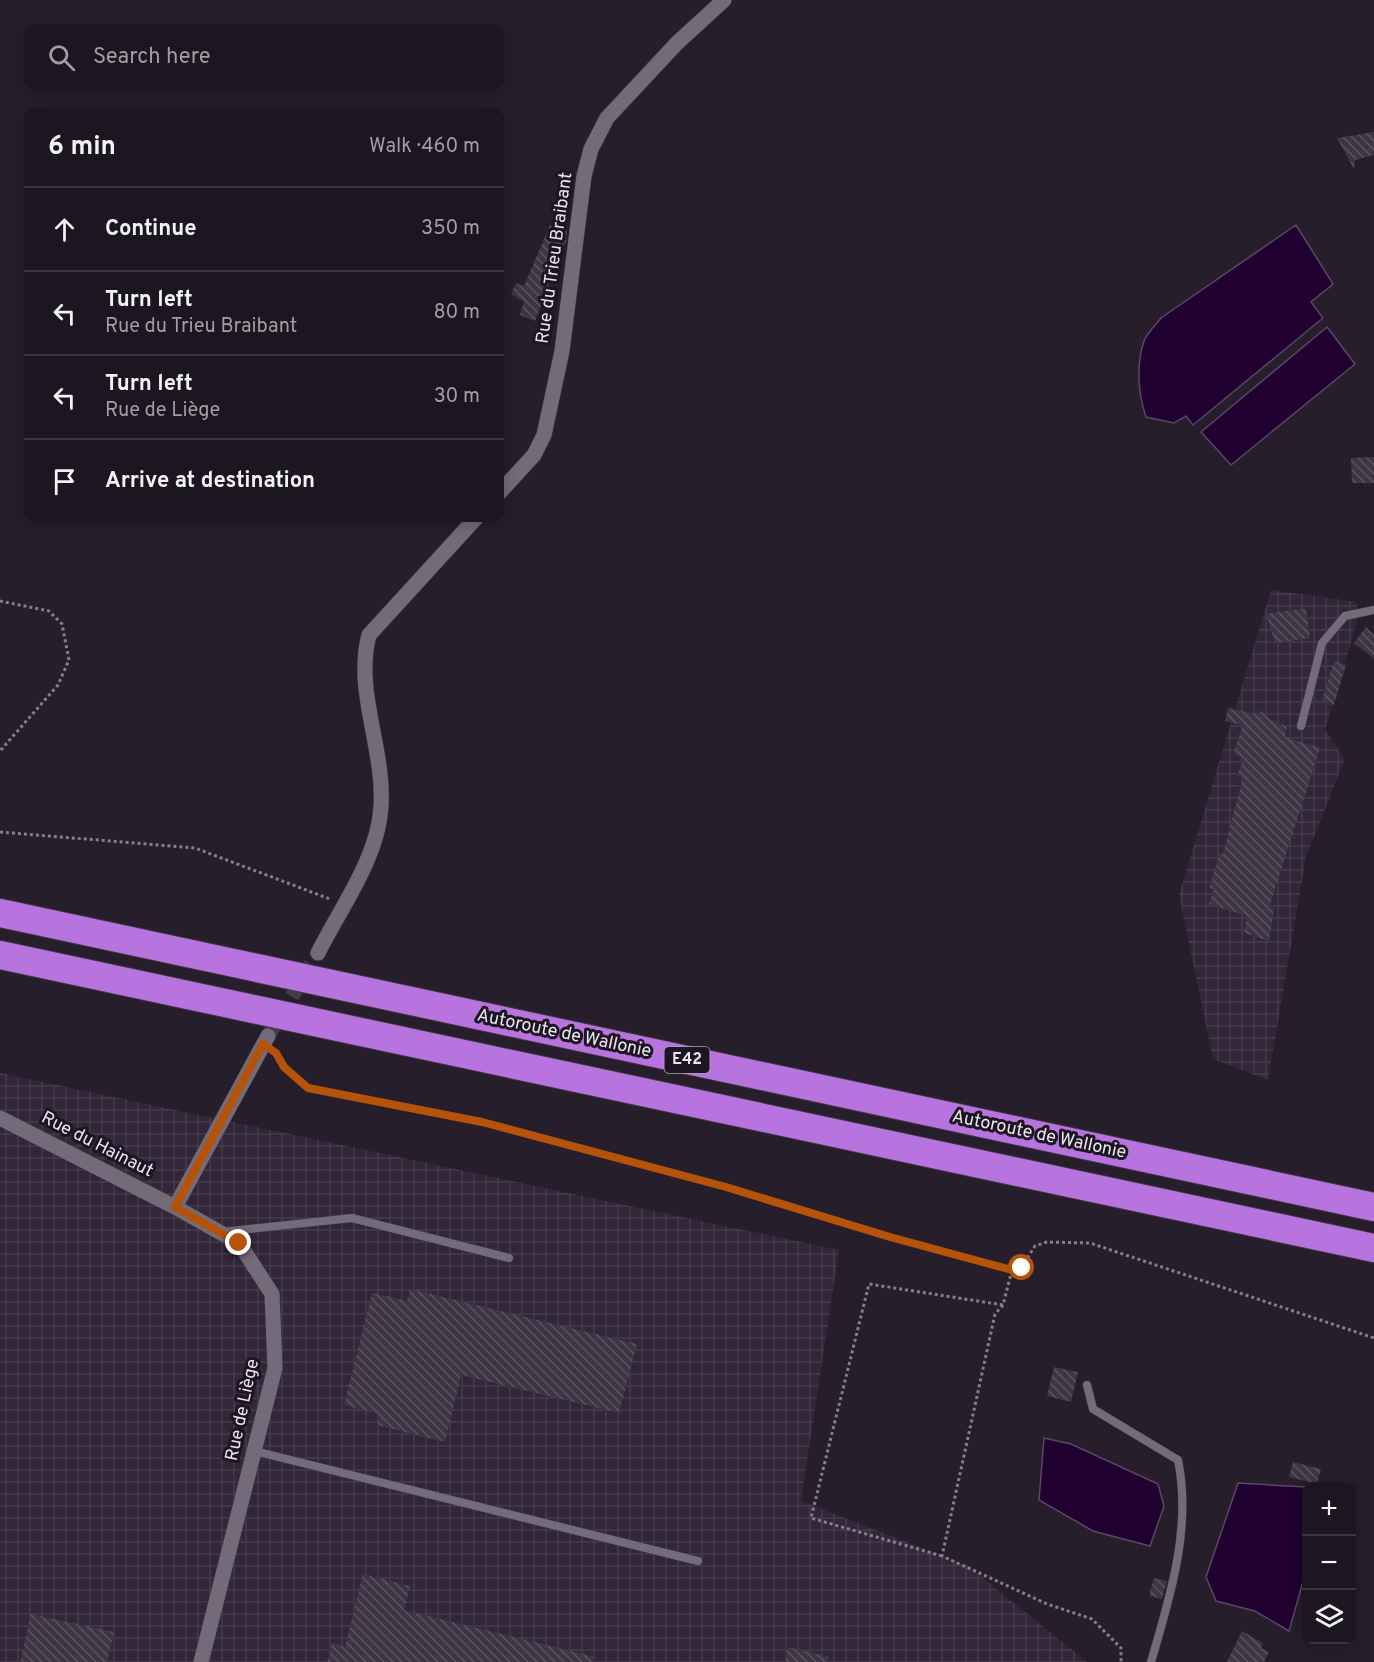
<!DOCTYPE html>
<html lang="en">
<head>
<meta charset="utf-8">
<style>
  body { margin:0; font-family:Overpass,sans-serif; background:#29232d; color:#f1f3f6 }
  .controls { position:absolute; right:18px; bottom:18px; display:grid; overflow:hidden; border-radius:12px; box-shadow:0 3px 15px #0003 }
  .controls button { width:54px; height:54px; display:grid; place-items:center; padding:0; border:0; border-bottom:2px solid #3a353e; background:#1c1620; color:#f1f3f6; font:30px sans-serif }
  .stop { position:absolute; width:18px; height:18px; margin:-14px; border:4px solid #b45309; border-radius:50%; background:#fff }
  .stop.end { background:#b45309; border-color:#fff; box-shadow:0 2px 6px #0008 }
  .list { margin:0; padding:0; list-style:none }
  h2 { display:flex; justify-content:space-between; align-items:center; height:78px; margin:0; padding:0 24px; font-size:26px }
  h2 small { font-size:20px; font-weight:400; color:#a09fa5 }
  .list li { display:grid; grid-template-columns:39px 1fr auto; gap:18px; align-items:center; box-sizing:border-box; height:84px; padding:0 24px; border-top:2px solid #3a353e }
  .list b { display:block; font-size:22px; white-space:nowrap }
  .list p { margin:0; font-size:20px; white-space:nowrap; color:#a09fa5 }
  .list em { font-size:20px; font-style:normal; color:#a09fa5 }
  .icon { flex:none; width:33px; height:33px; fill:none; stroke:currentColor; stroke-width:2; stroke-linecap:round; stroke-linejoin:round }
  .map { position:relative; flex:none; width:1374px; height:1662px; overflow:hidden }
  .search { position:absolute; background:#1c1620; box-shadow:0 3px 15px #0003; left:24px; top:24px; width:480px; height:66px; display:flex; align-items:center; gap:15px; box-sizing:border-box; padding:0 21px; border-radius:12px; color:#a09fa5; font-size:22px }
  .panel { position:absolute; background:#1c1620; box-shadow:0 3px 15px #0003; left:24px; top:108px; width:480px; height:414px; border-radius:12px }
  .map>svg:first-child { display:block }
  .industrial { fill:url(#industrial-grid) }
  .water { fill:#20012f; stroke:#5d4568; stroke-width:1.5 }
  .building { fill:url(#building-back-hatch) }
  .lines { fill:none; stroke-linecap:round; stroke-linejoin:round }
  .minor-tunnel { stroke:#433c48; stroke-width:15; stroke-dasharray:15 8; stroke-linecap:butt }
  .service-casing { stroke:#3f3844; stroke-width:9 }
  .minor-casing { stroke:#3f3844; stroke-width:16 }
  .motorway-casing { stroke:#3f3844; stroke-width:30 }
  .path { stroke:#867f8b; stroke-width:3; stroke-dasharray:3 3; stroke-linecap:butt }
  .service { stroke:#736a7a; stroke-width:8 }
  .minor { stroke:#736a7a; stroke-width:15 }
  .motorway { stroke:#b874de; stroke-width:28 }
  .route { stroke:#b45309; stroke-width:8 }
  .labels { text-anchor:middle; dominant-baseline:central; stroke-width:6; stroke-linejoin:round; paint-order:stroke }
  .shield { fill:#1d1522; stroke:#aca6b1; stroke-width:1.5 }
  .shield-label { font-size:16px; font-weight:bold; fill:#eae4ee }
  .street-label { font-size:18px; fill:#eae4ee; stroke:#1d1522 }
</style>
</head>
<body>
<div class="map">
<svg width="1374" height="1662" viewBox="0 0 1374 1662">
  <defs>
    <pattern id="industrial-grid" width="8" height="8" patternUnits="userSpaceOnUse" patternTransform="scale(1.5)"><rect width="8" height="8" fill="#322639"/><path d="M0 4h8M4 0v8" fill="none" stroke="#463b4c"/></pattern>
    <pattern id="building-back-hatch" width="6" height="6" patternUnits="userSpaceOnUse" patternTransform="scale(1.5)"><rect width="6" height="6" fill="#3f3645"/><path d="M-1 5l2 2M0 0l6 6M5-1l2 2" fill="none" stroke="#5b5360"/></pattern>
  </defs>
  <rect width="100%" height="100%" fill="#261e2b"/>
  <!-- industrial -->
  <path class="industrial" d="M 1271,590 L 1357,602 L 1357,621 L 1325,730 L 1345,759 L 1306,857 L 1268,1080 L 1213,1059 L 1179,895 Z
    M 0,1073 L 839,1250 L 801,1501 L 967,1565 L 1087,1662 L 0,1662 Z"/>
  <!-- water -->
  <path class="water" d="M 1296,225 L 1333,284 L 1311,302 L 1323,318 L 1193,425 L 1186,416 L 1174,423 L 1146,417 C 1138,393 1136,365 1144,341 C 1147,333 1156,325 1161,318 Z
    M 1327,327 L 1355,364 L 1231,465 L 1201,432 Z
    M 1044,1438 L 1071,1444 L 1158,1484 L 1164,1506 L 1150,1546 L 1093,1531 L 1039,1500 Z
    M 1238,1483 L 1306,1487 L 1306,1580 L 1303,1581 L 1289,1631 L 1255,1611 L 1216,1601 L 1206,1577 Z"/>
  <!-- building -->
  <path class="building" d="M 1374,132 L 1374,155 L 1355,160 L 1354,169 L 1337,138 Z
    M 550,225 L 567,231 L 566,241 L 535,321 L 520,315 L 524,302 L 511,294 L 516,283 L 524,286 Z
    M 1374,457 L 1374,483 L 1352,483 L 1351,458 Z
    M 1306,608 L 1310,638 L 1275,643 L 1266,614 Z
    M 1366,627 L 1374,635 L 1374,659 L 1354,643 Z
    M 1334,661 L 1346,665 L 1334,705 L 1322,701 Z
    M 1228,708 L 1257,714 L 1261,711 L 1271,720 L 1287,726 L 1285,737 L 1320,748 L 1269,908 L 1274,909 L 1269,941 L 1244,933 L 1247,916 L 1209,904 L 1214,889 L 1209,888 L 1220,853 L 1223,854 L 1243,777 L 1237,776 L 1244,758 L 1233,754 L 1243,725 L 1225,721 Z
    M 410,1289 L 637,1344 L 619,1413 L 461,1375 L 445,1442 L 377,1425 L 379,1414 L 344,1405 L 372,1293 L 407,1301 Z
    M 1054,1367 L 1078,1372 L 1071,1402 L 1047,1396 Z
    M 1293,1462 L 1321,1469 L 1317,1484 L 1289,1477 Z
    M 363,1574 L 410,1586 L 404,1610 L 595,1657 L 595,1662 L 327,1662 L 332,1643 L 345,1647 Z
    M 1154,1578 L 1167,1581 L 1162,1599 L 1149,1596 Z
    M 31,1614 L 114,1632 L 107,1662 L 20,1662 Z
    M 1242,1631 L 1263,1643 L 1261,1648 L 1269,1652 L 1264,1662 L 1227,1662 Z
    M 788,1647 L 829,1657 L 828,1662 L 785,1662 Z"/>
  <g class="lines">
    <!-- minor-tunnel -->
    <path class="minor-tunnel" d="M 268,1036 L 318,953"/>
    <!-- service casing -->
    <g class="service-casing">
      <path id="service" d="M 1301,726 L 1322,643 L 1345,616 L 1374,610
        M 222,1232 L 352,1218 L 509,1258
        M 1087,1385 L 1093,1409 L 1178,1460 C 1192,1528 1170,1597 1151,1662
        M 254,1451 L 698,1561"/>
    </g>
    <!-- minor casing -->
    <g class="minor-casing">
      <path id="minor" d="M 500,492 L 534,455 L 544,435 L 562,351 L 584,176 L 591,149 L 607,118 L 677,43 L 724,0
        M 318,953 C 341,907 378,858 381,807 C 385,749 354,691 369,635 L 476,518
        M 0,1118 L 175,1207 L 239,1243 L 272,1294 L 275,1368 L 201,1662
        M 175,1207 L 268,1036"/>
    </g>
    <!-- motorway casing -->
    <g class="motorway-casing">
      <path id="motorway" d="M 0,913 L 1374,1207
        M 0,955 L 1374,1248"/>
    </g>
    <!-- path -->
    <path class="path" d="M 0,601 L 49,611 L 62,624 L 69,660 L 58,685 L 0,751
      M 0,832 L 195,848 L 330,899
      M 275,1052 L 284,1067 L 308,1088 L 482,1122 L 726,1187 L 890,1237 L 1012,1270 L 1021,1268 L 1035,1246 L 1047,1242 L 1090,1243 L 1374,1338
      M 1003,1305 L 995,1314 L 942,1556 L 1047,1604 L 1092,1619 L 1121,1648 L 1121,1662
      M 942,1556 L 811,1518 L 869,1284 L 1003,1305 L 1012,1270"/>
    <!-- service -->
    <use href="#service" class="service"/>
    <!-- minor -->
    <use href="#minor" class="minor"/>
    <!-- motorway -->
    <use href="#motorway" class="motorway"/>
  </g>
  <g class="lines">
    <!-- route -->
    <path class="route" d="M 239,1243 L 175,1207 L 263,1044 L 276,1053 L 284,1067 L 308,1088 L 482,1122 L 726,1187 L 890,1237 L 1012,1270 L 1022,1268"/>
  </g>
  <g class="labels">
    <!-- shield labels -->
    <rect class="shield" x="664.5" y="1047" width="45" height="26" rx="4.5"/>
    <g class="shield-label">
      <text x="687" y="1060">E42</text>
    </g>
    <!-- street labels -->
    <g class="street-label">
      <text transform="translate(555 258) rotate(-82)">Rue du Trieu Braibant</text>
      <text transform="translate(564 1034) rotate(12)">Autoroute de Wallonie</text>
      <text transform="translate(1039 1135) rotate(12)">Autoroute de Wallonie</text>
      <text transform="translate(97 1145) rotate(27)">Rue du Hainaut</text>
      <text transform="translate(243 1410) rotate(-78)">Rue de Liège</text>
    </g>
  </g>
</svg>
<div class="controls">
<button>+</button>
<button>−</button>
<button><svg class="icon" aria-label="layers" viewBox="0 0 24 24"><path d="M12 4l9 5-9 5-9-5zM3 14l9 5 9-5"/></svg></button>
</div>
<div class="stop" style="left:1022px;top:1268px"></div>
<div class="stop end" style="left:239px;top:1243px"></div>
<div class="search"><svg class="icon" aria-label="search" viewBox="0 0 24 24"><circle cx="10" cy="10" r="6"/><path d="M15 15l6 6"/></svg>Search here</div>
<section class="panel">
<h2>6 min<small>Walk · 460 m</small></h2>
<ul class="list">
<li><svg class="icon" aria-label="ahead" viewBox="0 0 24 24"><path d="M12 20V5M6 11l6-6 6 6"/></svg><div><b>Continue</b></div><em>350 m</em></li>
<li><svg class="icon" aria-label="left" viewBox="0 0 24 24"><path d="M17 20v-9H6M10 6l-5 5 5 5"/></svg><div><b>Turn left</b><p>Rue du Trieu Braibant</p></div><em>80 m</em></li>
<li><svg class="icon" aria-label="left" viewBox="0 0 24 24"><path d="M17 20v-9H6M10 6l-5 5 5 5"/></svg><div><b>Turn left</b><p>Rue de Liège</p></div><em>30 m</em></li>
<li><svg class="icon" aria-label="arrive" viewBox="0 0 24 24"><path d="M6 21V4h12l-3 4 3 4H6"/></svg><div><b>Arrive at destination</b></div></li>
</ul>
</section>
</div>
</body>
</html>
